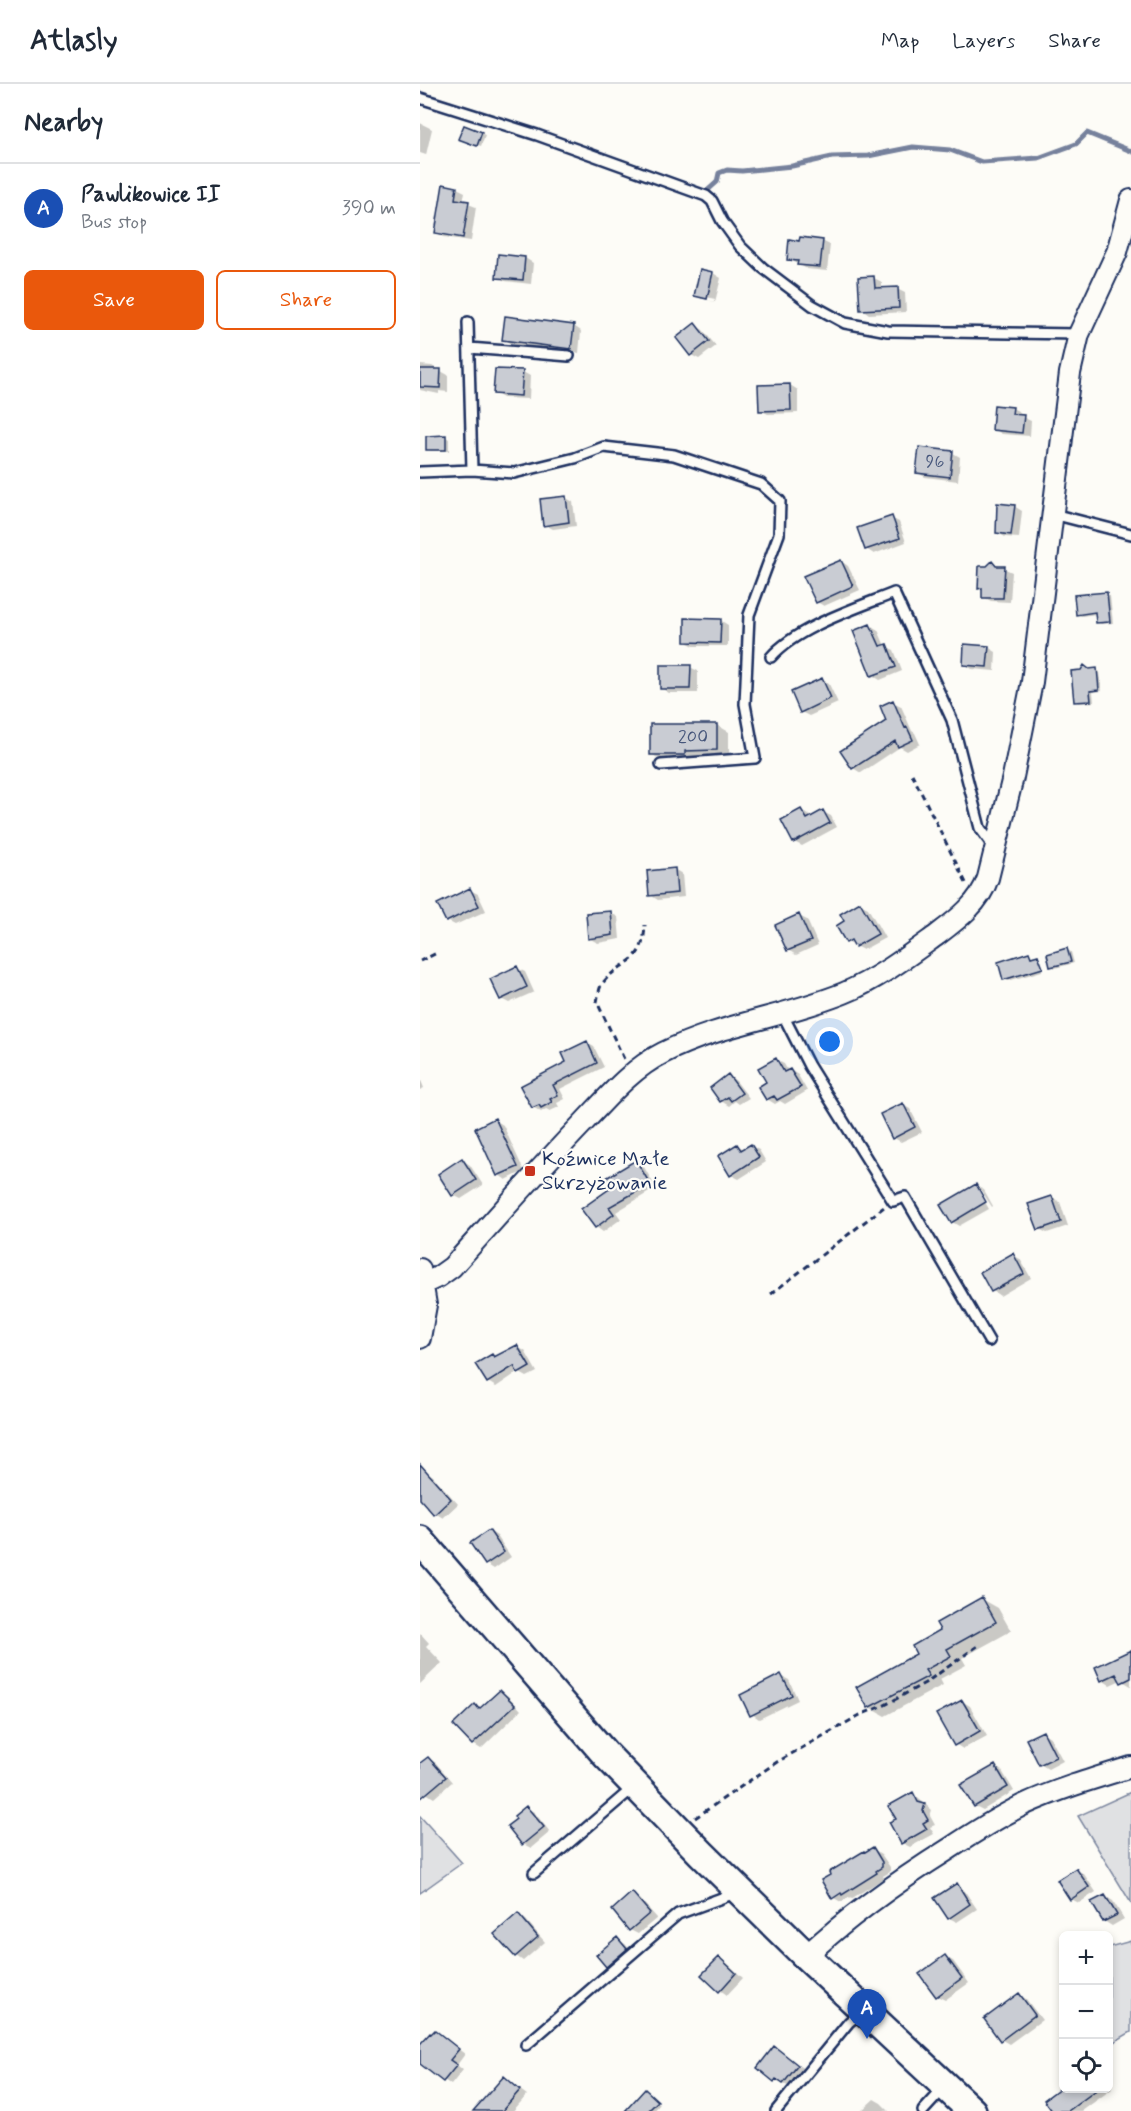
<!DOCTYPE html>
<html lang="en">
<head>
<meta charset="utf-8">
<style>
  body { margin:0; font-family:Mynerve,sans-serif; background:#f6f6f7; color:#1f2937 }
  .controls { position:absolute; right:18px; bottom:18px; display:grid; overflow:hidden; border-radius:9px; box-shadow:0 3px 9px #0003 }
  .controls button { width:54px; height:54px; display:grid; place-items:center; padding:0; border:0; border-bottom:2px solid #e0e1e3; background:#fff; color:#1f2937; font:30px sans-serif }
  .you { position:absolute; left:410px; top:958px; width:21px; height:21px; margin:-15px; border:4px solid #fff; border-radius:50%; background:#1a73e8; box-shadow:0 0 0 9px #1a73e833 }
  .badge { display:grid; place-items:center; width:39px; height:39px; border-radius:50%; background:#ea580c; color:#fff; font-size:20px; font-weight:700 }
  .pin { position:absolute; translate:-50% -50px; filter:drop-shadow(0 2px 3px #0008) }
  .pin::after { content:''; position:absolute; top:32px; width:21px; height:18px; background:inherit; clip-path:polygon(0 0,100% 0,50% 100%) }
  .list { margin:0; padding:0; list-style:none }
  h2 { display:flex; justify-content:space-between; align-items:center; height:78px; margin:0; padding:0 24px; font-size:26px }
  h2 small { font-size:20px; font-weight:400; color:#747a83 }
  .list li { display:grid; grid-template-columns:39px 1fr auto; gap:18px; align-items:center; box-sizing:border-box; height:90px; padding:0 24px; border-top:2px solid #e0e1e3 }
  .list b { display:block; font-size:22px; white-space:nowrap }
  .list p { margin:0; font-size:20px; white-space:nowrap; color:#747a83 }
  .list em { font-size:20px; font-style:normal; color:#747a83 }
  .actions { display:flex; gap:12px; padding:18px 24px }
  .actions a { flex:1; padding:14px 0; border:2px solid #ea580c; border-radius:9px; text-align:center; font-size:21px; color:#ea580c }
  .actions .main { background:#ea580c; color:#fff }
  .icon { flex:none; width:33px; height:33px; fill:none; stroke:currentColor; stroke-width:2; stroke-linecap:round; stroke-linejoin:round }
  .map { position:relative; flex:none; width:711px; height:2027px; overflow:hidden }
  header { display:flex; align-items:center; gap:36px; box-sizing:border-box; height:84px; padding:0 30px; background:#fff; border-bottom:2px solid #e0e1e3 }
  header strong { font-size:28px }
  nav { display:flex; gap:33px; margin-inline-start:auto; font-size:21px }
  main { display:flex }
  aside { flex:1; background:#fff }
  .map>svg:first-child { display:block }
  .green { fill:#e0e1e3; stroke:#7e88a0; stroke-width:1.5 }
  .shadow { fill:#0003 }
  .lines { fill:none; stroke-linecap:round; stroke-linejoin:round }
  .stream { stroke:#76819c; stroke-width:5 }
  .building { fill:#c9ccd3; stroke:#1b2f5e; stroke-width:1.5 }
  .lane-casing { stroke:#1b2f5e; stroke-width:14 }
  .street-casing { stroke:#1b2f5e; stroke-width:24 }
  .secondary-casing { stroke:#1b2f5e; stroke-width:32 }
  .path { stroke:#1b2f5e; stroke-width:3; stroke-dasharray:6 4.5; stroke-linecap:butt }
  .lane { stroke:#fdfcf7; stroke-width:9 }
  .street { stroke:#fdfcf7; stroke-width:20 }
  .secondary { stroke:#fdfcf7; stroke-width:27 }
  .poi-dot { fill:#c8321e; stroke:#fdfcf7; stroke-width:2 }
  .labels { text-anchor:middle; dominant-baseline:central; stroke-width:4.5; stroke-linejoin:round; paint-order:stroke }
  .number-label { font-size:18px; fill:#46567b }
  .poi-label { font-size:21px; fill:#1b2f5e; stroke:#fdfcf7; text-anchor:start }
</style>
</head>
<body>
<header>
<strong>Atlasly</strong>
<nav><a>Map</a><a>Layers</a><a>Share</a></nav>
</header>
<main>
<aside>
<h2>Nearby<small></small></h2>
<ul class="list">
<li><span class="badge" style="background:#1a4fb4">A</span><div><b>Pawlikowice II</b><p>Bus stop</p></div><em>390 m</em></li>
</ul>
<div class="actions"><a class="main">Save</a><a>Share</a></div>
</aside>
<div class="map">
<svg width="711" height="2027" viewBox="0 0 711 2027">
  <rect width="100%" height="100%" fill="#fdfcf7"/>
  <filter id="ink" filterUnits="userSpaceOnUse"><feTurbulence type="fractalNoise" baseFrequency=".0167" numOctaves="2"/><feDisplacementMap in="SourceGraphic" scale="12" xChannelSelector="R" yChannelSelector="G"/><feConvolveMatrix kernelMatrix="1 2 1 2 8 2 1 2 1" color-interpolation-filters="sRGB"/></filter>
  <g filter="url(#ink)">
    <!-- green -->
    <path class="green" d="M 711,1708 L 711,1819 L 658,1732 Z
      M 0,1732 L 42,1779 L 0,1809 Z
      M 711,1857 L 711,1948 L 689,1961 L 689,1863 Z"/>
    <!-- shadow -->
    <path class="shadow" d="M 0,39 L 12,45 L 6,71 L 0,69 Z
      M 44,43 L 65,51 L 61,62 L 43,56 Z
      M 24,102 L 37,104 L 45,108 L 43,118 L 56,123 L 51,157 L 24,153 L 16,148 Z
      M 402,157 L 410,161 L 407,187 L 387,185 L 369,175 Z
      M 79,172 L 105,174 L 113,179 L 111,200 L 85,197 L 78,193 Z
      M 281,187 L 293,189 L 301,194 L 295,218 L 283,215 L 294,218 L 295,215 L 282,212 L 282,215 L 275,211 Z
      M 454,194 L 462,198 L 462,206 L 477,205 L 485,209 L 486,228 L 449,230 L 442,225 Z
      M 275,241 L 283,246 L 296,262 L 279,275 L 271,271 Z
      M 154,242 L 161,247 L 159,269 L 91,260 L 83,255 Z
      M 0,281 L 12,282 L 28,291 L 28,308 L 19,307 L 19,310 L 0,306 Z
      M 103,288 L 110,292 L 109,315 L 83,314 L 75,309 Z
      M 370,301 L 378,306 L 378,329 L 348,330 L 340,326 Z
      M 592,324 L 600,328 L 600,332 L 611,337 L 610,352 L 582,350 L 574,345 Z
      M 26,353 L 29,355 L 29,367 L 11,367 L 8,365 Z
      M 533,369 L 540,373 L 538,397 L 505,393 L 497,388 Z
      M 145,413 L 153,418 L 156,442 L 133,445 L 125,441 Z
      M 594,422 L 602,427 L 599,454 L 585,453 L 577,448 Z
      M 471,434 L 479,438 L 486,458 L 454,470 L 446,465 Z
      M 421,477 L 428,482 L 440,506 L 404,522 L 397,518 Z
      M 572,479 L 592,488 L 590,518 L 571,517 L 563,513 L 563,506 L 560,504 L 568,483 Z
      M 686,510 L 690,512 L 693,539 L 681,540 L 678,538 L 677,530 L 661,532 L 657,530 Z
      M 300,536 L 308,541 L 308,562 L 274,562 L 266,558 Z
      M 450,541 L 458,546 L 465,562 L 474,566 L 482,587 L 460,596 L 452,591 Z
      M 568,563 L 576,568 L 575,587 L 552,585 L 544,580 Z
      M 270,583 L 278,587 L 278,609 L 249,609 L 241,604 Z
      M 670,586 L 677,586 L 680,588 L 682,607 L 673,608 L 674,618 L 659,619 L 656,617 Z
      M 402,595 L 409,600 L 418,619 L 389,632 L 381,628 Z
      M 473,618 L 481,622 L 492,647 L 495,649 L 500,660 L 487,667 L 480,663 L 441,689 L 433,684 L 468,637 Z
      M 297,641 L 309,648 L 309,672 L 276,673 L 276,677 L 243,677 L 231,670 Z
      M 381,727 L 389,731 L 391,734 L 403,728 L 411,732 L 417,743 L 382,762 L 374,758 Z
      M 254,785 L 262,790 L 264,813 L 238,816 L 230,811 Z
      M 50,806 L 58,810 L 66,827 L 35,841 L 27,837 Z
      M 440,820 L 448,824 L 465,854 L 443,866 L 429,859 L 438,854 L 429,856 L 429,859 L 427,858 L 427,838 Z
      M 191,829 L 198,833 L 200,855 L 178,859 L 170,855 Z
      M 379,832 L 387,836 L 398,861 L 376,871 L 368,866 Z
      M 647,866 L 651,868 L 654,879 L 635,884 L 632,882 Z
      M 609,870 L 613,874 L 618,872 L 619,873 L 622,887 L 588,897 L 584,895 Z
      M 97,884 L 105,888 L 114,908 L 89,919 L 81,915 Z
      M 167,959 L 174,963 L 184,983 L 140,1005 L 145,1015 L 137,1019 L 139,1023 L 130,1027 L 126,1025 L 121,1028 L 113,1023 Z
      M 356,976 L 364,980 L 368,987 L 370,986 L 378,991 L 387,1007 L 365,1020 L 360,1017 L 355,1020 L 347,1015 L 348,999 Z
      M 309,992 L 316,997 L 329,1014 L 319,1020 L 315,1017 L 309,1022 L 301,1017 L 292,1004 Z
      M 0,994 L 4,1004 L 0,1006 Z
      M 483,1021 L 490,1025 L 502,1048 L 481,1058 L 474,1054 Z
      M 75,1036 L 83,1041 L 104,1087 L 86,1096 L 79,1091 Z
      M 317,1061 L 325,1066 L 331,1062 L 339,1066 L 346,1078 L 319,1095 L 311,1091 Z
      M 42,1076 L 50,1081 L 63,1101 L 41,1115 L 33,1111 Z
      M 216,1078 L 224,1083 L 236,1104 L 196,1128 L 201,1135 L 183,1148 L 176,1143 L 194,1104 Z
      M 556,1102 L 564,1106 L 573,1122 L 572,1123 L 561,1106 L 558,1106 L 569,1125 L 539,1142 L 532,1138 Z
      M 632,1113 L 640,1118 L 648,1142 L 627,1149 L 619,1145 Z
      M 593,1171 L 600,1175 L 611,1194 L 580,1212 L 573,1207 Z
      M 97,1263 L 105,1267 L 117,1288 L 107,1293 L 98,1288 L 76,1303 L 68,1298 L 72,1271 L 76,1274 Z
      M 5,1387 L 13,1392 L 38,1420 L 23,1434 L 15,1429 L 0,1413 L 0,1390 Z
      M 69,1447 L 77,1452 L 91,1473 L 74,1485 L 66,1480 L 52,1459 Z
      M 562,1515 L 578,1524 L 591,1547 L 542,1574 L 546,1581 L 520,1595 L 523,1601 L 465,1632 L 449,1623 L 499,1571 Z
      M 0,1549 L 9,1559 L 6,1562 L 22,1579 L 0,1600 Z
      M 711,1567 L 711,1602 L 701,1596 L 690,1601 L 682,1596 Z
      M 361,1592 L 369,1596 L 378,1616 L 339,1635 L 332,1630 Z
      M 80,1607 L 88,1612 L 101,1626 L 61,1665 L 53,1660 L 35,1641 L 55,1622 L 61,1625 Z
      M 542,1617 L 550,1622 L 567,1652 L 543,1665 L 535,1660 Z
      M 622,1648 L 630,1653 L 643,1677 L 628,1685 L 620,1680 Z
      M 8,1674 L 16,1679 L 32,1698 L 14,1714 L 6,1709 L 0,1702 L 0,1681 Z
      M 575,1682 L 582,1687 L 594,1707 L 563,1726 L 555,1722 Z
      M 493,1710 L 512,1726 L 510,1732 L 515,1741 L 510,1743 L 514,1750 L 490,1763 L 482,1759 L 478,1735 Z
      M 106,1724 L 114,1728 L 130,1748 L 111,1764 L 103,1760 L 98,1735 Z
      M 453,1765 L 461,1770 L 470,1783 L 470,1788 L 463,1792 L 464,1794 L 431,1815 L 429,1813 L 421,1818 L 414,1814 Z
      M 657,1786 L 664,1790 L 676,1808 L 659,1819 L 651,1815 Z
      M 537,1801 L 544,1806 L 557,1825 L 537,1838 L 529,1834 Z
      M 212,1810 L 220,1815 L 237,1834 L 218,1850 L 210,1846 L 194,1826 Z
      M 685,1812 L 693,1817 L 704,1835 L 692,1842 L 684,1837 L 673,1819 Z
      M 99,1831 L 106,1836 L 125,1858 L 103,1877 L 96,1872 Z
      M 197,1855 L 205,1860 L 214,1870 L 195,1886 L 187,1882 Z
      M 525,1873 L 533,1877 L 549,1899 L 525,1916 L 517,1912 Z
      M 299,1874 L 307,1879 L 323,1894 L 307,1911 L 300,1906 Z
      M 599,1911 L 606,1915 L 622,1936 L 589,1960 L 582,1956 Z
      M 15,1948 L 45,1970 L 37,1981 L 43,1986 L 31,2001 L 0,1978 L 0,1963 Z
      M 355,1964 L 385,1986 L 371,2003 L 355,1997 Z
      M 84,1994 L 107,2011 L 93,2027 L 55,2027 Z
      M 688,2000 L 692,2005 L 662,2027 L 634,2027 L 626,2017 L 644,2003 L 688,2004 Z
      M 229,2009 L 240,2020 L 234,2027 L 213,2027 Z
      M 454,2015 L 461,2019 L 469,2027 L 441,2027 Z"/>
    <g class="lines">
      <!-- stream -->
      <path class="stream" d="M 287,107 L 297,98 L 299,89 L 307,86 L 322,87 L 372,82 L 412,73 L 448,72 L 493,63 L 530,66 L 562,78 L 618,74 L 656,60 L 667,49 L 711,67"/>
    </g>
    <!-- building -->
    <path class="building" d="M 44,41 L 62,48 L 57,62 L 38,55 Z
      M 23,100 L 37,103 L 35,115 L 49,117 L 43,154 L 15,149 Z
      M 380,153 L 403,156 L 400,183 L 377,181 L 378,177 L 367,176 L 369,155 L 379,157 Z
      M 78,170 L 105,173 L 103,196 L 76,194 Z
      M 280,185 L 293,188 L 287,215 L 274,212 Z
      M 454,192 L 455,204 L 478,203 L 479,224 L 440,226 L 438,193 Z
      M 85,232 L 154,241 L 151,265 L 82,256 Z
      M 275,239 L 289,257 L 270,272 L 256,254 Z
      M 0,285 L 21,285 L 20,304 L 0,303 Z
      M 75,285 L 103,286 L 101,312 L 73,310 Z
      M 370,300 L 371,326 L 339,327 L 338,301 Z
      M 574,321 L 593,323 L 592,330 L 604,331 L 602,349 L 572,346 Z
      M 26,351 L 26,366 L 6,366 L 6,352 Z
      M 499,363 L 533,367 L 530,393 L 496,389 Z
      M 146,412 L 149,438 L 123,442 L 120,415 Z
      M 577,419 L 595,421 L 591,451 L 576,449 Z
      M 472,432 L 480,454 L 445,466 L 437,444 Z
      M 421,476 L 433,502 L 396,519 L 383,492 Z
      M 572,477 L 576,482 L 585,482 L 583,514 L 562,514 L 562,504 L 558,505 L 559,482 L 567,482 Z
      M 687,508 L 690,538 L 676,539 L 675,528 L 656,531 L 654,511 Z
      M 265,534 L 301,535 L 300,559 L 265,558 Z
      M 450,540 L 460,562 L 467,560 L 476,583 L 451,592 L 433,547 Z
      M 544,560 L 569,562 L 567,583 L 543,581 Z
      M 240,581 L 271,581 L 270,605 L 240,605 Z
      M 664,581 L 669,585 L 677,584 L 679,606 L 670,607 L 671,617 L 654,618 L 651,587 L 661,586 Z
      M 402,594 L 411,614 L 380,629 L 371,608 Z
      M 473,616 L 485,644 L 487,643 L 493,656 L 478,663 L 475,657 L 432,685 L 420,667 L 466,637 L 460,622 Z
      M 230,640 L 297,640 L 297,666 L 265,667 L 265,671 L 230,671 Z
      M 381,725 L 387,735 L 403,726 L 410,739 L 373,759 L 361,736 Z
      M 255,784 L 257,809 L 229,812 L 227,787 Z
      M 50,804 L 59,822 L 26,838 L 17,820 Z
      M 440,818 L 458,850 L 435,863 L 431,856 L 426,859 L 416,842 L 424,837 L 420,830 Z
      M 191,827 L 193,851 L 168,855 L 166,829 Z
      M 379,830 L 391,857 L 367,867 L 355,841 Z
      M 647,864 L 651,878 L 630,883 L 627,870 Z
      M 609,868 L 611,873 L 618,871 L 623,884 L 583,896 L 578,878 Z
      M 97,882 L 107,903 L 80,916 L 70,895 Z
      M 167,957 L 177,979 L 133,1001 L 138,1011 L 130,1015 L 132,1018 L 121,1024 L 119,1021 L 112,1024 L 100,1002 L 146,978 L 142,969 Z
      M 356,974 L 364,988 L 370,985 L 381,1003 L 357,1016 L 354,1012 L 346,1016 L 338,1003 L 346,998 L 338,984 Z
      M 308,990 L 322,1009 L 311,1017 L 308,1013 L 300,1018 L 290,1004 Z
      M 483,1019 L 495,1043 L 472,1055 L 460,1030 Z
      M 75,1034 L 98,1083 L 77,1092 L 55,1044 Z
      M 317,1060 L 321,1066 L 331,1060 L 339,1073 L 310,1092 L 298,1072 Z
      M 42,1074 L 56,1096 L 32,1112 L 18,1090 Z
      M 216,1076 L 230,1100 L 189,1123 L 194,1130 L 175,1144 L 161,1125 L 192,1103 L 186,1094 Z
      M 556,1100 L 566,1118 L 531,1139 L 520,1121 Z
      M 632,1112 L 641,1138 L 618,1146 L 608,1120 Z
      M 593,1169 L 604,1190 L 571,1208 L 560,1188 Z
      M 97,1261 L 110,1283 L 98,1290 L 94,1282 L 67,1299 L 55,1280 L 72,1270 L 74,1273 Z
      M 0,1380 L 31,1415 L 14,1431 L 0,1415 Z
      M 69,1446 L 84,1468 L 65,1481 L 50,1459 Z
      M 562,1513 L 576,1538 L 527,1565 L 531,1572 L 505,1586 L 509,1592 L 448,1624 L 436,1603 L 496,1570 L 492,1562 L 520,1546 L 516,1539 Z
      M 711,1566 L 711,1594 L 701,1599 L 696,1590 L 681,1597 L 675,1583 Z
      M 361,1590 L 372,1611 L 330,1632 L 320,1611 Z
      M 80,1606 L 95,1621 L 52,1661 L 33,1641 L 55,1620 L 59,1625 Z
      M 542,1616 L 560,1647 L 534,1662 L 516,1630 Z
      M 623,1647 L 636,1673 L 619,1681 L 606,1655 Z
      M 8,1673 L 26,1693 L 0,1715 L 0,1679 Z
      M 575,1681 L 588,1703 L 554,1723 L 540,1701 Z
      M 493,1708 L 498,1718 L 505,1720 L 503,1727 L 508,1736 L 503,1739 L 507,1745 L 481,1760 L 469,1738 L 476,1735 L 468,1722 Z
      M 106,1722 L 124,1743 L 102,1761 L 87,1742 L 96,1735 L 94,1732 Z
      M 453,1763 L 462,1778 L 462,1783 L 456,1787 L 457,1789 L 422,1811 L 421,1809 L 412,1815 L 401,1796 L 410,1791 L 409,1788 L 444,1767 L 445,1768 Z
      M 656,1784 L 669,1803 L 650,1816 L 637,1796 Z
      M 537,1799 L 550,1820 L 528,1835 L 514,1814 Z
      M 212,1808 L 230,1829 L 209,1847 L 192,1826 Z
      M 685,1811 L 697,1831 L 683,1838 L 671,1818 Z
      M 98,1829 L 118,1853 L 95,1873 L 74,1850 Z
      M 197,1853 L 207,1865 L 186,1883 L 176,1871 Z
      M 525,1871 L 542,1894 L 516,1913 L 499,1890 Z
      M 299,1873 L 316,1889 L 299,1908 L 281,1891 Z
      M 599,1909 L 615,1931 L 580,1957 L 564,1935 Z
      M 15,1946 L 39,1965 L 30,1976 L 37,1981 L 23,1998 L 0,1980 L 0,1960 L 10,1949 L 11,1950 Z
      M 354,1962 L 378,1981 L 363,2000 L 356,1995 L 354,1998 L 337,1984 Z
      M 84,1992 L 100,2006 L 82,2027 L 53,2027 Z
      M 640,2004 L 679,2004 L 648,2027 L 632,2027 L 624,2016 Z
      M 225,2005 L 238,2017 L 228,2027 L 205,2027 Z"/>
    <g class="lines">
      <!-- lane casing -->
      <g class="lane-casing">
        <path id="lane" d="M 0,14 L 117,51 L 286,112 L 292,117 L 302,137 L 320,162 L 343,184 L 392,221 L 425,239 L 468,247 L 659,250
          M 48,238 L 52,386
          M 49,264 L 149,272
          M 0,388 L 52,386 L 94,389 L 155,374 L 184,363 L 254,371 L 341,400 L 360,417 L 359,450 L 329,531 L 325,620 L 335,674 L 241,681
          M 633,430 L 711,450
          M 351,573 C 377,543 437,524 474,509 L 532,636 L 560,744 L 574,763
          M 362,929 L 389,982 L 473,1117 L 485,1113 L 569,1257
          M 114,1789 L 207,1709 L 213,1701
          M 106,1961 L 258,1830 L 307,1812 L 315,1807
          M 356,2027 L 429,1938 L 443,1927
          M 503,2027 L 524,2004"/>
      </g>
      <!-- street casing -->
      <g class="street-casing">
        <path id="street" d="M 0,1185 L 6,1221 L 0,1254
          M 3,1200 L 18,1193 L 32,1183 C 76,1134 119,1085 164,1038 C 188,1013 211,985 243,969 C 300,940 365,933 424,909 C 458,895 488,872 517,851 C 537,836 560,819 568,794 L 593,693 L 612,598 L 650,289 L 659,250 L 697,168 L 711,116
          M 386,1872 C 430,1831 478,1797 529,1765 C 553,1749 577,1734 603,1721 C 638,1705 675,1694 711,1683"/>
      </g>
      <!-- secondary casing -->
      <g class="secondary-casing">
        <path id="secondary" d="M 0,1456 L 186,1671 L 281,1769 L 386,1872 L 552,2027"/>
      </g>
      <!-- path -->
      <path class="path" d="M 492,690 L 546,799
        M 0,877 L 17,869
        M 204,975 L 177,918 C 178,913 179,904 182,900 C 203,873 223,883 225,841
        M 351,1210 L 464,1123
        M 275,1734 L 357,1678 L 440,1631 L 465,1621 L 505,1599 L 559,1561"/>
      <!-- lane -->
      <use href="#lane" class="lane"/>
      <!-- street -->
      <use href="#street" class="street"/>
      <!-- secondary -->
      <use href="#secondary" class="secondary"/>
    </g>
  </g>
  <!-- markers -->
  <rect class="poi-dot" x="104" y="1081" width="12" height="12" rx="3"/>
  <g class="labels">
    <!-- number labels -->
    <g class="number-label">
      <text x="515" y="378">96</text>
      <text x="273" y="653">200</text>
    </g>
    <!-- poi labels -->
    <g class="poi-label">
      <text x="122" y="1075">Koźmice Małe<tspan x="122" dy="24">Skrzyżowanie</tspan></text>
    </g>
  </g>
</svg>
<div class="controls">
<button>+</button>
<button>−</button>
<button><svg class="icon" aria-label="locate" viewBox="0 0 24 24"><circle cx="12" cy="12" r="6"/><path d="M12 2v4M12 18v4M2 12h4M18 12h4"/></svg></button>
</div>
<div class="you"></div>
<div class="pin badge" style="left:447px;top:1955px;background:#1a4fb4">A</div>
</div>
</main>
</body>
</html>
